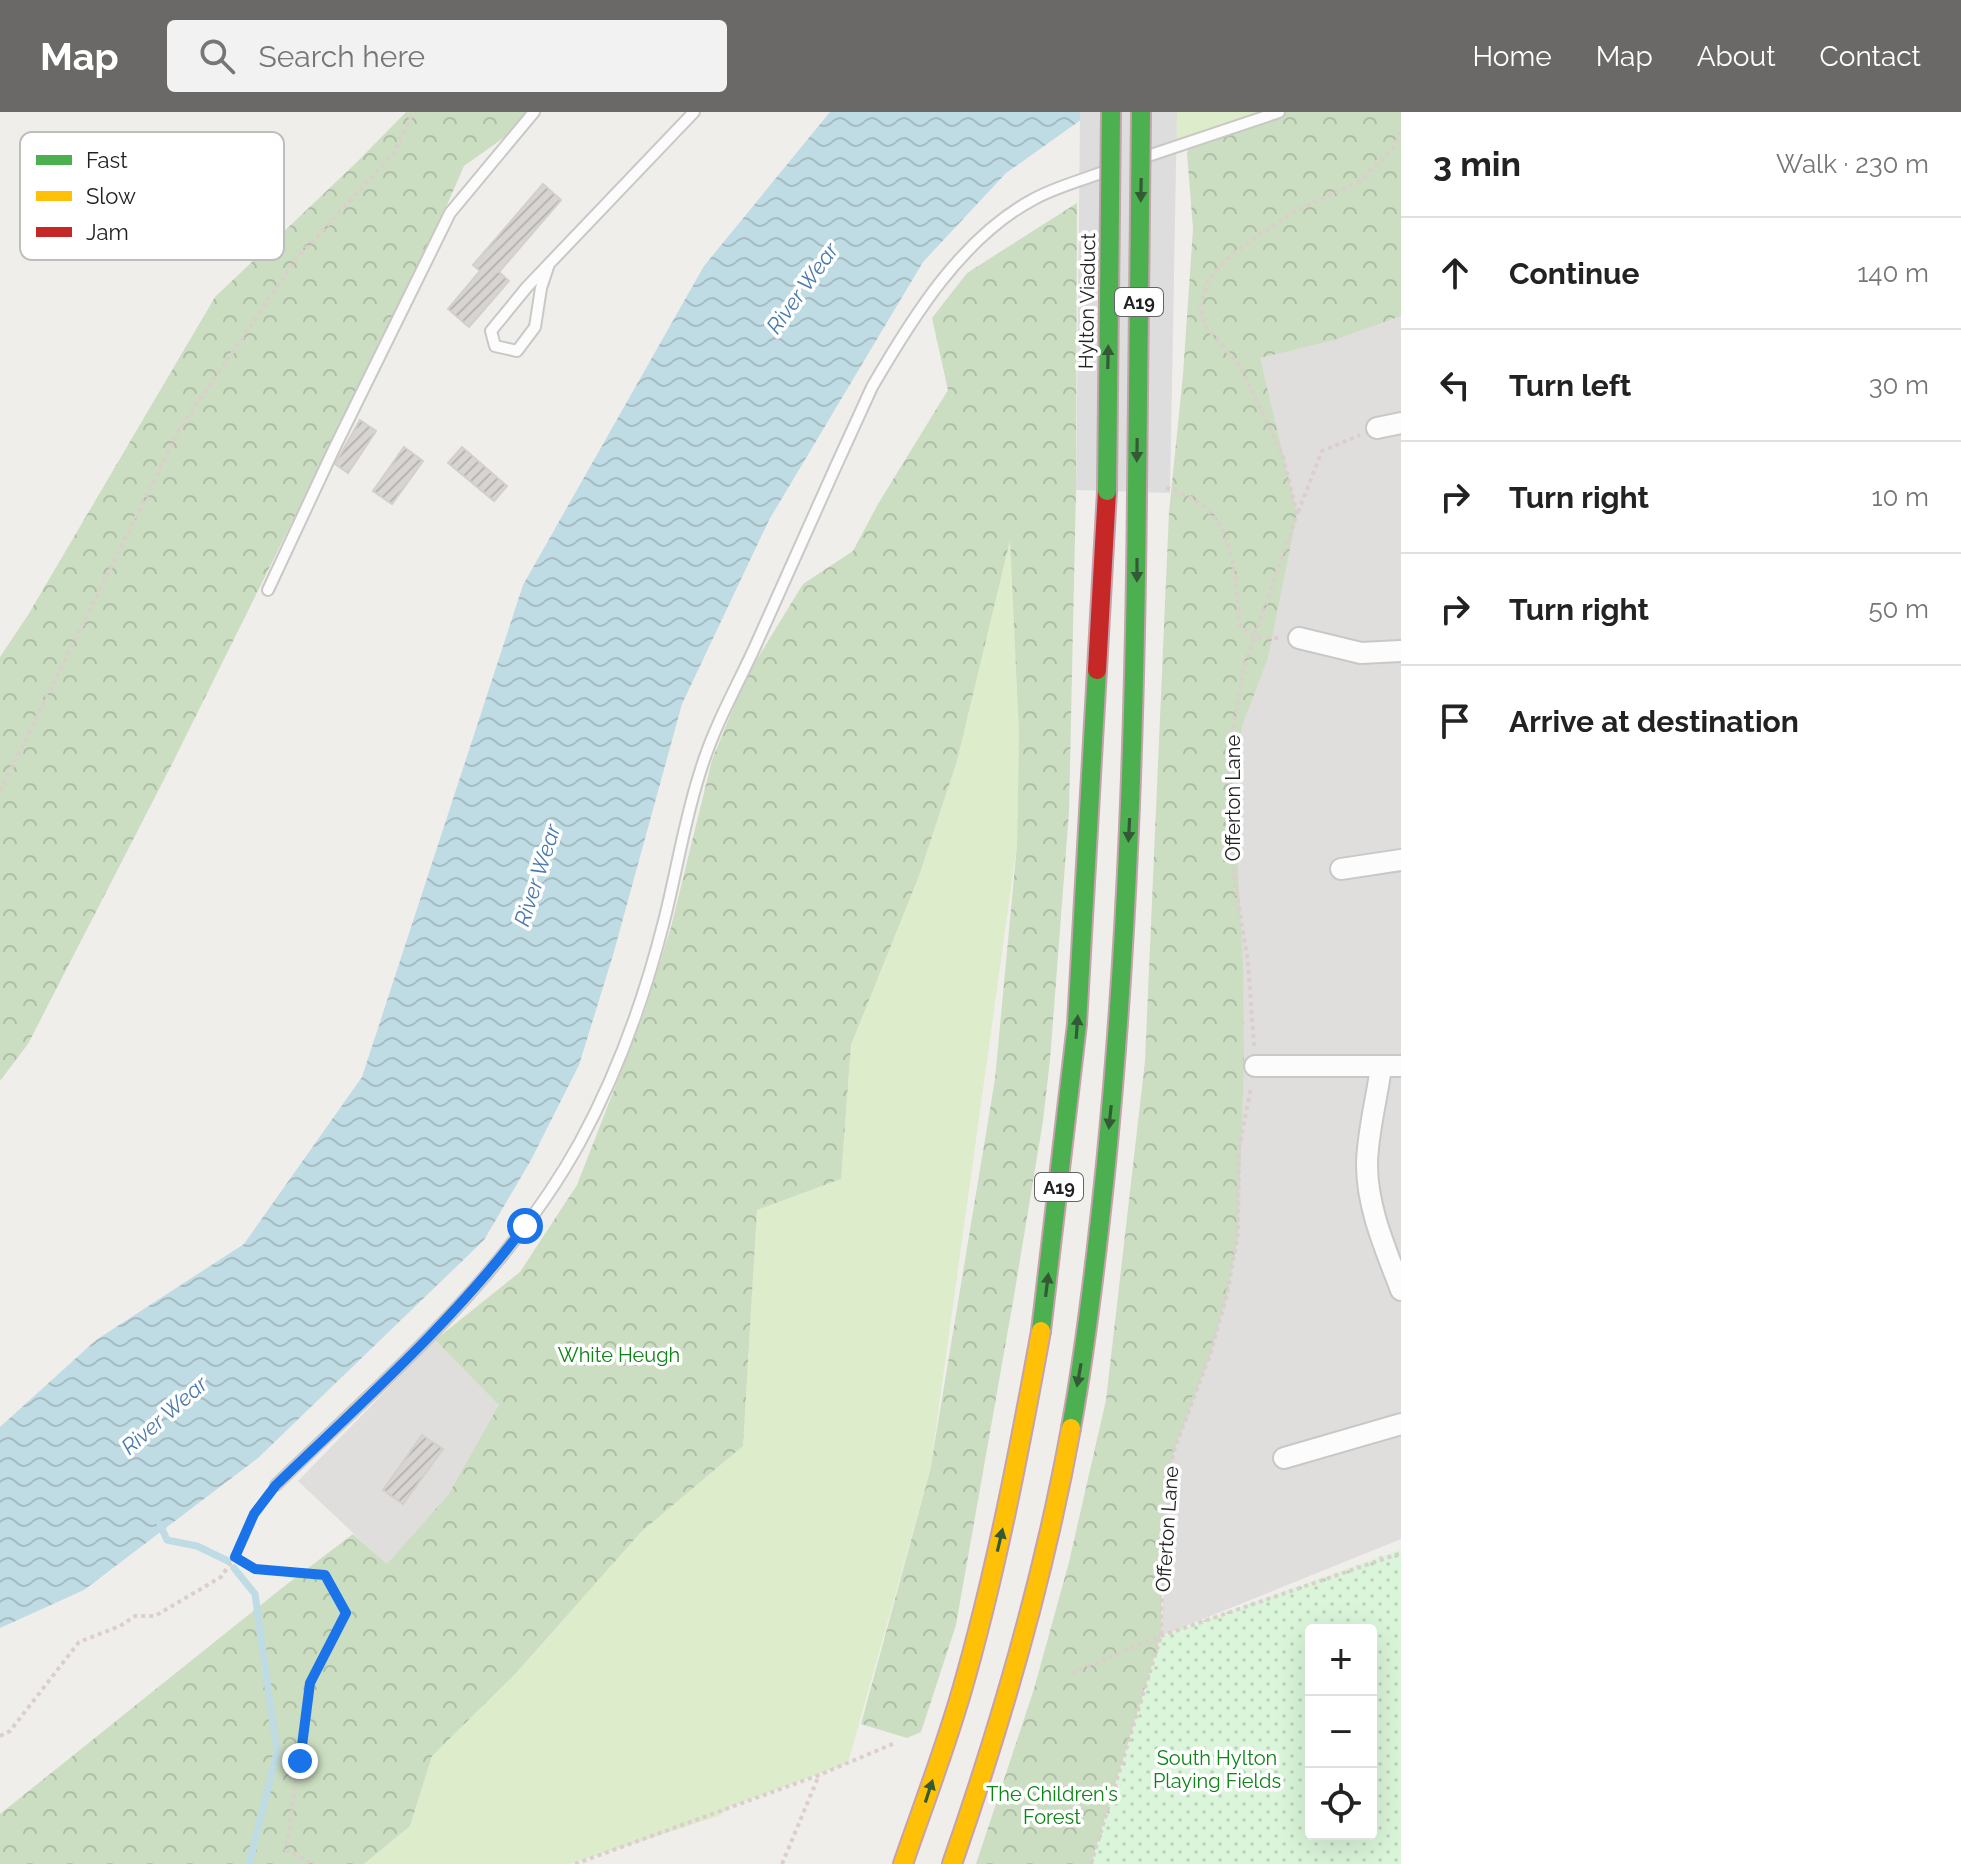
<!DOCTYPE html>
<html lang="en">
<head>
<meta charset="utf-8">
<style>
  body { margin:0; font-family:Raleway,sans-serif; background:#f2f2f2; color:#222 }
  .controls { position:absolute; right:24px; bottom:24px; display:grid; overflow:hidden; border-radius:8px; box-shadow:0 8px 32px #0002 }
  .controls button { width:72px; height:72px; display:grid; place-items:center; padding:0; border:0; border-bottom:2px solid #e0e0e0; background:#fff; color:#222; font:40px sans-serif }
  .stop { position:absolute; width:24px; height:24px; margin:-18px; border:6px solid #1a73e8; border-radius:50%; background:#fff }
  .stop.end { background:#1a73e8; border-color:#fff; box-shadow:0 2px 8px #0008 }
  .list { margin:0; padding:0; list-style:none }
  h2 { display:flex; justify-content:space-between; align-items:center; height:104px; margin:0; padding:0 32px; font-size:34px }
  h2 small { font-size:26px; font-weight:400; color:#767676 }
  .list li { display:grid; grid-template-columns:52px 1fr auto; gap:24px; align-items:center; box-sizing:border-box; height:112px; padding:0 32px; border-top:2px solid #e0e0e0 }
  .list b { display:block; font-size:30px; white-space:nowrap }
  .list em { font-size:26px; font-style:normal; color:#767676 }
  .icon { flex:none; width:44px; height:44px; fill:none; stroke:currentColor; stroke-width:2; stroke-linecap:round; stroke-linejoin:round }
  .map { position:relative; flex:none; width:1401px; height:1752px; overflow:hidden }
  header { display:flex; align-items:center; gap:48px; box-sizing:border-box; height:112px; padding:0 40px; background:#6a6968; color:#fff }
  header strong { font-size:38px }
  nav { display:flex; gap:44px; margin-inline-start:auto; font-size:28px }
  .search { width:560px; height:72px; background:#f2f2f2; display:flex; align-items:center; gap:20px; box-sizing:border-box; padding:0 28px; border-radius:8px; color:#767676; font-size:30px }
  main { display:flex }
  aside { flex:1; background:#fff }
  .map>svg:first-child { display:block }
  .residential { fill:#dfdedc }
  .grass { fill:#ddeccb }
  .forest { fill:url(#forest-crowns) }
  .park { fill:url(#park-dots); fill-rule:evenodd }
  .water { fill:url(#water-waves) }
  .pier { fill:#dedddd }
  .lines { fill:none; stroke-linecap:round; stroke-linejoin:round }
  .stream { stroke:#bfdbe3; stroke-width:7 }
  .building { fill:url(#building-hatch); stroke:#d3d0cc; stroke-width:2 }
  .lane-casing { stroke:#c9c8c7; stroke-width:14 }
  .street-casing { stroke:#c9c8c7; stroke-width:24 }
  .fast-casing { stroke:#c5a2ac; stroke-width:22 }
  .slow-casing { stroke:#c5a2ac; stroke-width:22 }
  .jam-casing { stroke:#c5a2ac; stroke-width:22 }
  .path { stroke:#dccecd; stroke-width:4; stroke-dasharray:4 4; stroke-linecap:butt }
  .lane { stroke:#fdfcfc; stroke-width:10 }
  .street { stroke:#fdfcfc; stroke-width:20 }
  .fast { stroke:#4caf50; stroke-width:18 }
  .slow { stroke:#ffc107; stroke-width:18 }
  .jam { stroke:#c62828; stroke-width:18 }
  .fast-bridge-casing { stroke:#c5a2ac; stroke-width:22; stroke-linecap:butt }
  .fast-bridge { stroke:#4caf50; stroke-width:18 }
  .oneway { fill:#335a34 }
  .route { stroke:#1a73e8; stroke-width:10 }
  .labels { text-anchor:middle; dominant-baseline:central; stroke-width:7; stroke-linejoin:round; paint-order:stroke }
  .shield { fill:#fff; stroke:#646464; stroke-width:2 }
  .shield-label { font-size:18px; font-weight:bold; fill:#222 }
  .street-label { font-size:20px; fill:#222; stroke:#fff }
  .park-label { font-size:20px; fill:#0c8416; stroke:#fff }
  .water-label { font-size:22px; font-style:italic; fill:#4a7aab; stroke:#fff }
  .key { fill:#fff; stroke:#bdbdbd; stroke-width:2 }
  .key-label { font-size:22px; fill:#222 }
</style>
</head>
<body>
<header>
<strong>Map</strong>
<div class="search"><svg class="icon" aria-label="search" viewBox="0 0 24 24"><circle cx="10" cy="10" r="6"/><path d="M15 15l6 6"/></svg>Search here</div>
<nav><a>Home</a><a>Map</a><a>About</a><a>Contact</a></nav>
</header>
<main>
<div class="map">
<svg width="1401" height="1752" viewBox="0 0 1401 1752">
  <defs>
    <pattern id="forest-crowns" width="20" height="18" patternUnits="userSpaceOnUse" patternTransform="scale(2)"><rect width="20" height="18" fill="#cbdec1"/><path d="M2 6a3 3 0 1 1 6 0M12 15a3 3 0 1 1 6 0" fill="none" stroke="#aebea6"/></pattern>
    <pattern id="park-dots" width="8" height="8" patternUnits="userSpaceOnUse" patternTransform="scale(2)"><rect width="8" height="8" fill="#daf5da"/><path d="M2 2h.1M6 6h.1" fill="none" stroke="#bbd2bb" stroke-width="1.8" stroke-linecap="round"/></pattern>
    <pattern id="water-waves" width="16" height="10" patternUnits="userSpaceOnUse" patternTransform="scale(2)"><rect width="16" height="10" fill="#bfdbe3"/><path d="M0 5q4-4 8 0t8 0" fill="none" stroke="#a4bcc2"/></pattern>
    <pattern id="building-hatch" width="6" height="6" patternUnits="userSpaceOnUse" patternTransform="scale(2)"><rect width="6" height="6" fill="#d7d4d2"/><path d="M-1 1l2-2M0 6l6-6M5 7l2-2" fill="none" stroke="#b8b6b4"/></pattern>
  </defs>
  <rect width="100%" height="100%" fill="#f0eeeb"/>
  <!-- residential -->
  <path class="residential" d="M 1401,137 L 1401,1427 L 1161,1524 L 1228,385 L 1254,218 Z
    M 435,1228 L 500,1293 L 448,1383 L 387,1453 L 298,1369 Z"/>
  <!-- grass -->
  <path class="grass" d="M 1165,0 L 1279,0 L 1165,39 Z
    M 1010,425 L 1019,622 L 1017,733 L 930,1359 L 848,1651 L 730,1695 L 719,1704 L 570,1752 L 364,1752 L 410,1714 L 432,1644 L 517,1560 L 641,1420 L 743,1334 L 757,1098 L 841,1067 L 851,933 L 919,764 L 957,649 Z"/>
  <!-- forest -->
  <path class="forest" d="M 406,0 L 540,0 L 464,54 L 429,134 L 173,650 L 28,932 L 0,969 L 0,545 L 28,503 L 215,185 L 358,49 Z
    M 1279,0 L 1401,0 L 1401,204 L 1334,228 L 1260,246 L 1297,402 L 1268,546 L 1242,614 L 1235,702 L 1243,852 L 1244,952 L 1238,1122 L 1227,1183 L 1210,1243 L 1173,1341 L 1163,1433 L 1161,1524 L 1091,1752 L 976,1752 L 1034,1577 L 1069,1450 L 1106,1288 L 1145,949 L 1169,400 L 1183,263 L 1193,117 L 1187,41 L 1191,29 Z
    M 1077,91 L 1076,378 L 1069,700 L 1050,948 L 1043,1009 L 1014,1184 L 956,1513 L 921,1620 L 907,1626 L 861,1612 L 930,1359 L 995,967 L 1017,733 L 1019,622 L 1010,428 L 957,649 L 919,764 L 851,933 L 841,1067 L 757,1098 L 743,1334 L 641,1420 L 517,1560 L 432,1644 L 410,1714 L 364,1752 L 0,1752 L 0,1702 L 282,1476 L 353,1422 L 387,1452 L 448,1383 L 499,1293 L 435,1228 L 520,1160 L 577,1073 L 645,898 L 671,815 L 712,648 L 746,565 L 803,472 L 853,439 L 878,392 L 948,278 L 932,206 L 967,161 Z"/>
  <!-- park -->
  <path class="park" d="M 1401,1437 L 1401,1752 L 1091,1752 L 1161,1524 ZM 1311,1518 L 1371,1518 L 1371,1722 L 1311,1722 Z"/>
  <!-- water -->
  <path class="water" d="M 830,0 L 1092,0 L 1006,61 L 923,150 L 769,408 L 682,592 L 613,843 L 579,953 L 531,1048 L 484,1128 L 258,1346 L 84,1478 L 0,1516 L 0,1315 L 96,1228 L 244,1132 L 362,965 L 523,473 L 704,154 Z"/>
  <!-- pier -->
  <path class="pier" d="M 1080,0 L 1177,0 L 1170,381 L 1076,378 Z"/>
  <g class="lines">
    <!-- stream -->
    <path class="stream" d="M 160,1412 L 167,1428 L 197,1434 L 228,1449
      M 234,1456 L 255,1482 L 277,1640 L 249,1752"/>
  </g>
  <!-- building -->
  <path class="building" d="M 543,72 L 561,88 L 499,160 L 509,169 L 469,215 L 448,197 L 480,159 L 473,153 Z
    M 360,308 L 376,319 L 348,361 L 335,352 Z
    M 404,335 L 423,349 L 392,392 L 373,379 Z
    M 462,335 L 507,374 L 494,389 L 448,351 Z
    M 422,1323 L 443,1337 L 403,1392 L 383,1378 Z"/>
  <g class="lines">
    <!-- lane casing -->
    <g class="lane-casing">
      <path id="lane" d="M 1148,44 L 1279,0
        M 549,152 L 541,176 L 535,215 L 517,239 L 495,234 L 491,219 L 527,175 L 694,0
        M 268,478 L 332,341 L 450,101 L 534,0
        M 276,1373 C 385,1267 506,1165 580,1030 C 617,962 645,884 664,809 C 677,758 685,704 702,654 C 715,613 736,576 754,537 C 793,449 832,362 872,275 C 912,206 962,125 1034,87 C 1056,75 1080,69 1103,60"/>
    </g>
    <!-- street casing -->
    <g class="street-casing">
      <path id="street" d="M 1377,316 L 1401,311
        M 1299,526 L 1361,541 L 1401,539
        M 1341,757 L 1401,748
        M 1255,954 L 1401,954
        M 1381,955 C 1377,986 1367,1023 1367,1053 C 1367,1096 1386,1138 1401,1178
        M 1284,1346 L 1401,1312"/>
    </g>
    <!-- fast casing -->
    <g class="fast-casing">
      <path id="fast" d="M 1041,1219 L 1077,912 L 1097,558
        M 1071,1316 C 1087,1229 1097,1140 1106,1052 C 1128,829 1135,604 1137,380"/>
    </g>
    <!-- slow casing -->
    <g class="slow-casing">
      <path id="slow" d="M 903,1752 C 923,1694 945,1637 962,1578 C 996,1460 1019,1340 1041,1219
        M 952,1752 C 1002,1609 1044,1465 1071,1316"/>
    </g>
    <!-- jam casing -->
    <g class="jam-casing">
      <path id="jam" d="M 1097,558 L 1107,379"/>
    </g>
    <!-- path -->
    <path class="path" d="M 1166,376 C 1237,396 1233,451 1240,513 L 1254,525 L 1280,526
      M 1298,400 L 1322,339 L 1360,323
      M 0,679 L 179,318 L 297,146 L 394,41 L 413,0
      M 1254,934 L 1248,850 L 1229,734 L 1229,637 L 1244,555 L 1297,402 L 1283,344 L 1240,254 L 1206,215 L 1200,194 L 1208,169 L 1232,142 L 1293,100 L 1359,70 L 1395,34 L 1401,18
      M 235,1445 L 255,1457 L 325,1463 L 346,1501 L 310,1571 L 286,1738 L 313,1752
      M 1072,1561 L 1161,1524 L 1401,1441
      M 0,1624 L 10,1619 L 79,1530 L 120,1514 L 135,1504 L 155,1504 L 221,1465 L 235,1445 L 254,1402 L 267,1385
      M 575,1752 L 819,1663 L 895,1631
      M 782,1752 L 819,1663
      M 1091,1752 L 1161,1524 L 1163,1433 L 1173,1341 L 1210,1243 L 1227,1183 L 1238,1122 L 1239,1037 L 1251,975"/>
    <!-- lane -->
    <use href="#lane" class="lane"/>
    <!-- street -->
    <use href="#street" class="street"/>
    <!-- fast -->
    <use href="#fast" class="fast"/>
    <!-- slow -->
    <use href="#slow" class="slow"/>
    <!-- jam -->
    <use href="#jam" class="jam"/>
    <!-- fast-bridge casing -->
    <g class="fast-bridge-casing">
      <path id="fast-bridge" d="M 1107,379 L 1111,0
        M 1137,380 L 1141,0"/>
    </g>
    <!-- fast-bridge -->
    <use href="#fast-bridge" class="fast-bridge"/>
  </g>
  <!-- one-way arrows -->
  <defs><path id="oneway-solid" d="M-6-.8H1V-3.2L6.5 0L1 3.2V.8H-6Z" transform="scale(2)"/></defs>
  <g class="oneway">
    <use href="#oneway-solid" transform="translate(1141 78) rotate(91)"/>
    <use href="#oneway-solid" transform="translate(1108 245) rotate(-89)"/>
    <use href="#oneway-solid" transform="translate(1137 338) rotate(91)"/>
    <use href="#oneway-solid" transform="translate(1137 458) rotate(90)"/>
    <use href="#oneway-solid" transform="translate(1129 718) rotate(93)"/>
    <use href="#oneway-solid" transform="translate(1077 915) rotate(-86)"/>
    <use href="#oneway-solid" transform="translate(1110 1005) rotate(96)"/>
    <use href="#oneway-solid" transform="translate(1047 1173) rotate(-83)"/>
    <use href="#oneway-solid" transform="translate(1079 1263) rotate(100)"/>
    <use href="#oneway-solid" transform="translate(1000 1428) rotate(-77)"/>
    <use href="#oneway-solid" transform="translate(929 1679) rotate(-72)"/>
  </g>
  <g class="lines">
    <!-- route -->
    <path class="route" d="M 300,1649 L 310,1571 L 346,1501 L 325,1463 L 255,1457 L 235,1445 L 254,1402 L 276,1373 C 362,1290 453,1210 525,1114"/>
  </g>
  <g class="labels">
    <!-- shield labels -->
    <g class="shield">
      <rect x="1115" y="176" width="48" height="28" rx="6"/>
      <rect x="1035" y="1061" width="48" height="28" rx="6"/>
    </g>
    <g class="shield-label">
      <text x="1139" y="190">A19</text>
      <text x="1059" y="1075">A19</text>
    </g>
    <!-- street labels -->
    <g class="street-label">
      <text transform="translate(1087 189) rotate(-89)">Hylton Viaduct</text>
      <text transform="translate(1233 686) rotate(-90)">Offerton Lane</text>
      <text transform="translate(1167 1417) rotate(-86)">Offerton Lane</text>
    </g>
    <!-- park labels -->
    <g class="park-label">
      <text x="619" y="1243">White Heugh</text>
      <text x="1217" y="1646">South Hylton<tspan x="1217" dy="23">Playing Fields</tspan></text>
      <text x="1052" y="1682">The Children's<tspan x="1052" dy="23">Forest</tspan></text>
    </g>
    <!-- water labels -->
    <g class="water-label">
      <text transform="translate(802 176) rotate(-54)">River Wear</text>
      <text transform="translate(537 763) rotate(-72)">River Wear</text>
      <text transform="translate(164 1303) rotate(-41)">River Wear</text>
    </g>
  </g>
  <!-- legend -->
  <rect x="20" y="20" width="264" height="128" rx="12" class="key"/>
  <rect x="36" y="43" width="36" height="10" fill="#4caf50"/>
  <rect x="36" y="79" width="36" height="10" fill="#ffc107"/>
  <rect x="36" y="115" width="36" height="10" fill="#c62828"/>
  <g class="key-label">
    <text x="86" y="56">Fast</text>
    <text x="86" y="92">Slow</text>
    <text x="86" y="128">Jam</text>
  </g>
</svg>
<div class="controls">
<button>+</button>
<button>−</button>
<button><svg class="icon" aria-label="locate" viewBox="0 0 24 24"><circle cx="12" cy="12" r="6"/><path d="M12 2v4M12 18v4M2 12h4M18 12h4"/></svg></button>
</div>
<div class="stop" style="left:525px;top:1114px"></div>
<div class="stop end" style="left:300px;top:1649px"></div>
</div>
<aside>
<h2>3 min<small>Walk · 230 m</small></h2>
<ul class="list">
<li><svg class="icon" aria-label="ahead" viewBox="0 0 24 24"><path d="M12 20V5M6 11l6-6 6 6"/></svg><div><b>Continue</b></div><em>140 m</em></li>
<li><svg class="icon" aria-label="left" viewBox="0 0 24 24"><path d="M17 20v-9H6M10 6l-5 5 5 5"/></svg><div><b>Turn left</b></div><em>30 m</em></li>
<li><svg class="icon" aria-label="right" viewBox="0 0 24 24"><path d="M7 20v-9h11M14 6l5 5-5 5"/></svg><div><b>Turn right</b></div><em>10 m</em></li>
<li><svg class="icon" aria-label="right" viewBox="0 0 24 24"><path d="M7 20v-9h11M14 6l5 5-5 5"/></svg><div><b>Turn right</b></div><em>50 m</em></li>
<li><svg class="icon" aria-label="arrive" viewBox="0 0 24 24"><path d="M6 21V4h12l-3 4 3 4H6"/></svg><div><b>Arrive at destination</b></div></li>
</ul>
</aside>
</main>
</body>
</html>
